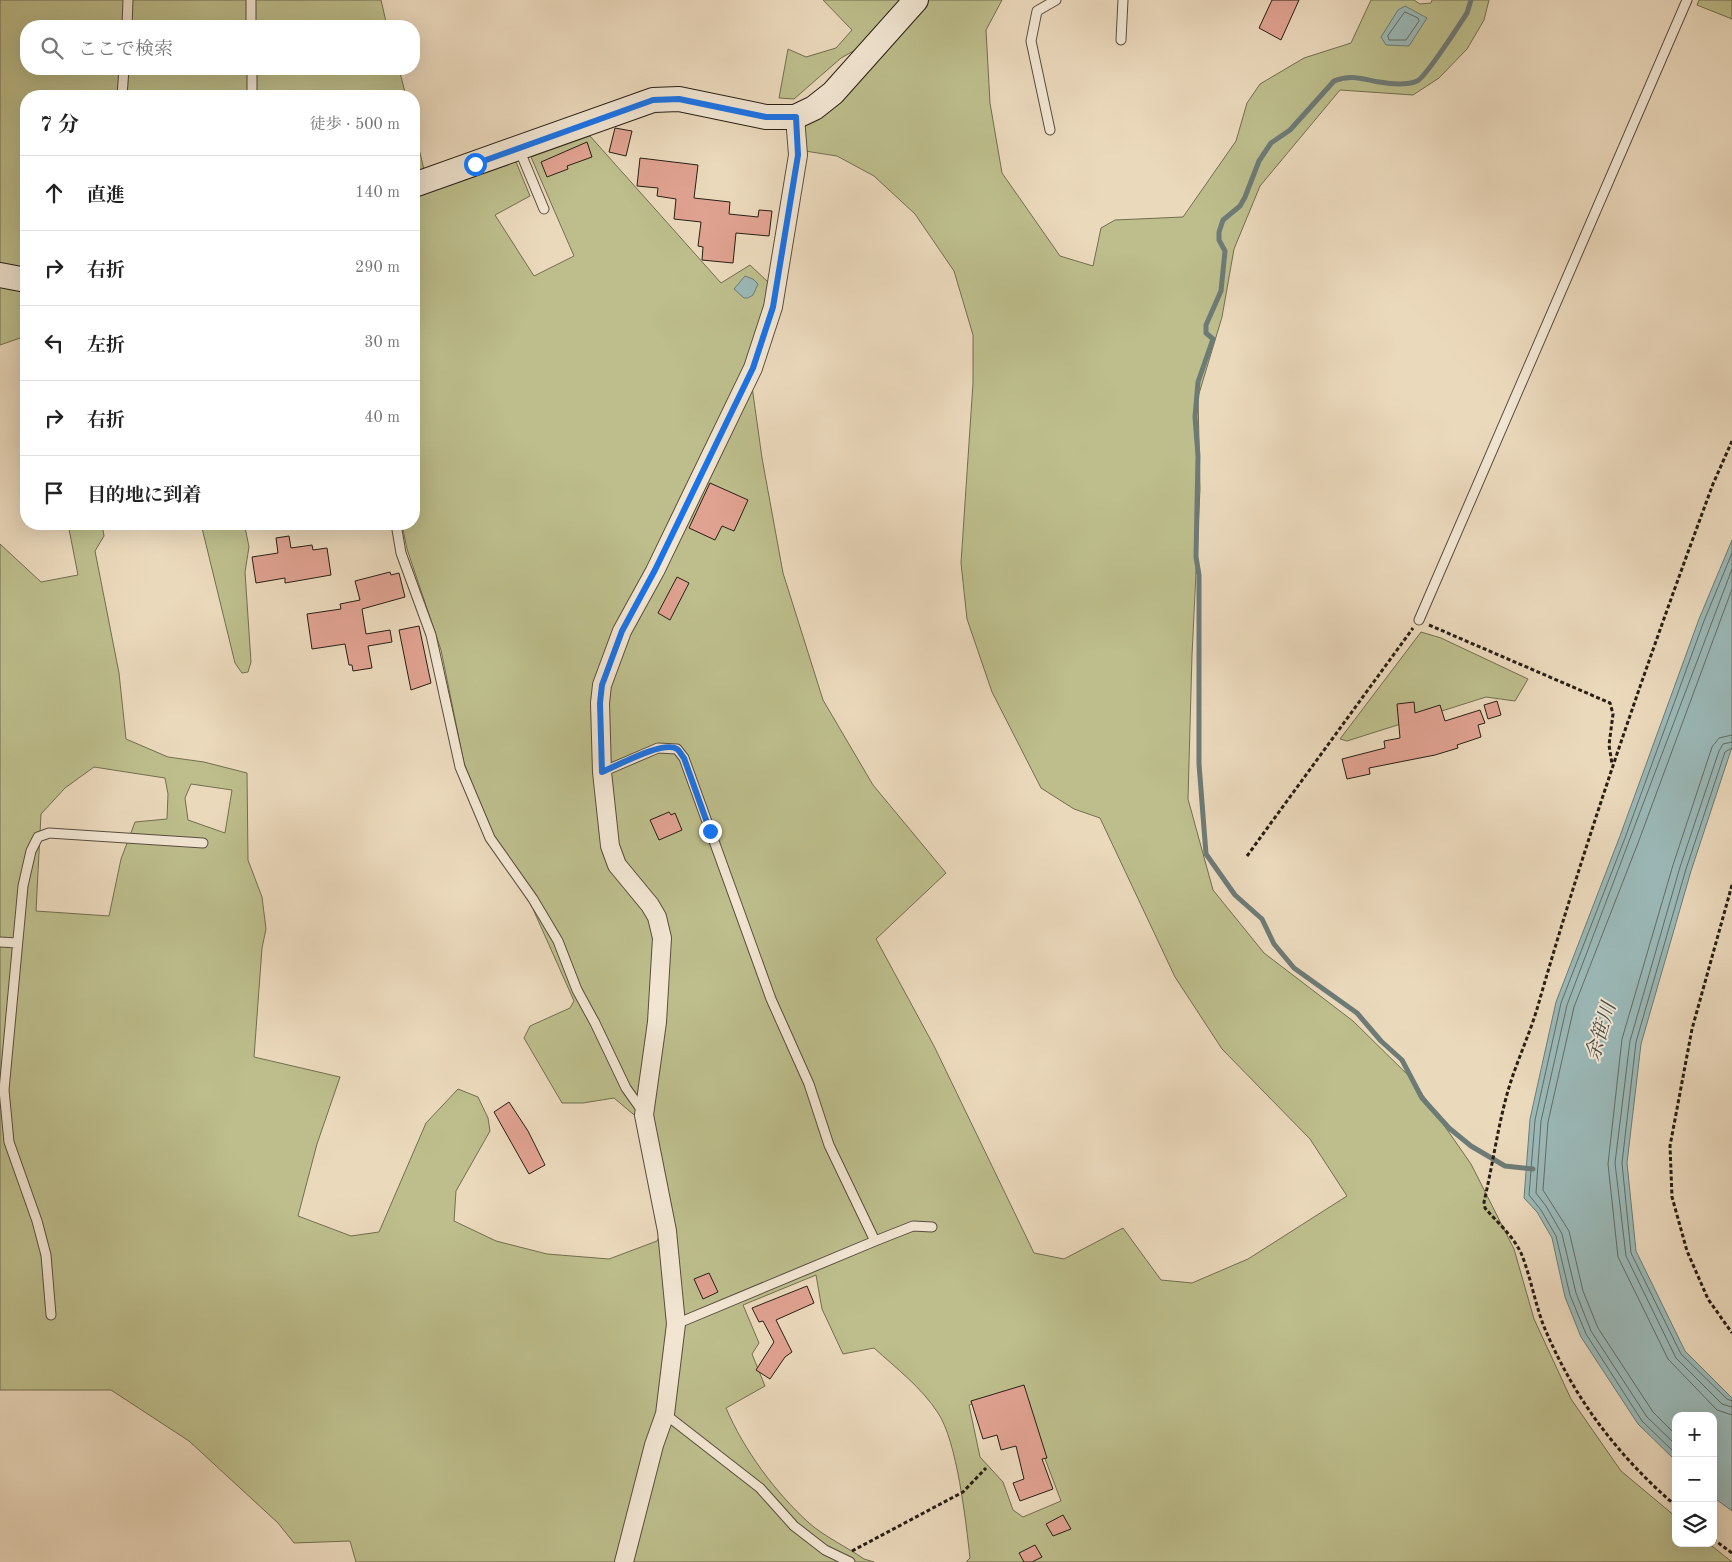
<!DOCTYPE html>
<html lang="ja">
<head>
<meta charset="utf-8">
<style>
  body { margin:0; font-family:"Old Standard TT","Noto Serif JP",serif; background:#f2f2f2; color:#222 }
  .controls { position:absolute; right:15px; bottom:15px; display:grid; overflow:hidden; border-radius:10px; box-shadow:0 5px 20px #0002 }
  .controls button { width:45px; height:45px; display:grid; place-items:center; padding:0; border:0; border-bottom:1px solid #e0e0e0; background:#fff; color:#222; font:25px sans-serif }
  .stop { position:absolute; width:15px; height:15px; margin:-11px; border:4px solid #1a73e8; border-radius:50%; background:#fff }
  .stop.end { background:#1a73e8; border-color:#fff; box-shadow:0 1px 5px #0008 }
  .list { margin:0; padding:0; list-style:none }
  h2 { display:flex; justify-content:space-between; align-items:center; height:65px; margin:0; padding:0 20px; font-size:21px }
  h2 small { font-size:16px; font-weight:400; color:#767676 }
  .list li { display:grid; grid-template-columns:32px 1fr auto; gap:15px; align-items:center; box-sizing:border-box; height:75px; padding:0 20px; border-top:1px solid #e0e0e0 }
  .list b { display:block; font-size:19px; white-space:nowrap }
  .list em { font-size:16px; font-style:normal; color:#767676 }
  .icon { flex:none; width:28px; height:28px; fill:none; stroke:currentColor; stroke-width:2; stroke-linecap:round; stroke-linejoin:round }
  .map { position:relative; flex:none; width:1732px; height:1562px; overflow:hidden }
  .search { position:absolute; background:#fff; box-shadow:0 5px 20px #0002; left:20px; top:20px; width:400px; height:55px; display:flex; align-items:center; gap:12px; box-sizing:border-box; padding:0 18px; border-radius:20px; color:#767676; font-size:19px }
  .panel { position:absolute; background:#fff; box-shadow:0 5px 20px #0002; left:20px; top:90px; width:400px; height:440px; border-radius:20px }
  .map>svg:first-child { display:block }
  .green { fill:#bdbe8c; stroke:#726e50; fill-rule:evenodd }
  .water { fill:#9bb9b8; stroke:#6d7b77 }
  .lines { fill:none; stroke-linecap:round; stroke-linejoin:round }
  .shore { stroke:#626c66; stroke-width:1 }
  .stream { stroke:#6d7b77; stroke-width:5 }
  .building { fill:#e0a291; stroke:#281e15 }
  .lane-casing { stroke:#594d3f; stroke-width:11 }
  .street-casing { stroke:#594d3f; stroke-width:20 }
  .secondary-casing { stroke:#281e15; stroke-width:26 }
  .path { stroke:#281e15; stroke-width:3; stroke-dasharray:4 2.5; stroke-linecap:butt }
  .lane { stroke:#f2e6d3; stroke-width:9 }
  .street { stroke:#f2e6d3; stroke-width:18 }
  .secondary { stroke:#f2e6d3; stroke-width:24 }
  .route { stroke:#1a73e8; stroke-width:6 }
  .labels { text-anchor:middle; dominant-baseline:central; stroke-width:4; stroke-linejoin:round; paint-order:stroke }
  .water-label { font-size:20px; font-style:italic; fill:#4a4c46; stroke:#f2e6d3 }
</style>
</head>
<body>
<div class="map">
<svg width="1732" height="1562" viewBox="0 0 1732 1562">
  <rect width="100%" height="100%" fill="#ebd9bc"/>
  <filter id="stains"><feTurbulence type="fractalNoise" baseFrequency=".004" numOctaves="4"/><feColorMatrix values="0 0 0 0 .2 0 0 0 0 .09 0 0 0 0 .02 0 0 0 .5 -.17"/></filter>
  <radialGradient id="worn" r=".72"><stop offset=".6" stop-color="#630" stop-opacity="0"/><stop offset="1" stop-color="#630" stop-opacity=".3"/></radialGradient>
  <!-- green -->
  <path class="green" d="M 0,0 L 381,0 L 387,26 L 26,26 L 26,69 L 399,69 L 406,96 L 26,96 L 26,336 L 0,345 Z
    M 823,0 L 1002,0 L 986,30 L 990,103 L 1002,173 L 1060,256 L 1093,266 L 1101,228 L 1115,220 L 1183,217 L 1236,141 L 1247,103 L 1260,84 L 1304,58 L 1351,43 L 1371,0 L 1414,0 L 1420,4 L 1431,3 L 1432,0 L 1489,0 L 1484,20 L 1467,49 L 1439,78 L 1413,95 L 1340,90 L 1260,186 L 1234,249 L 1222,317 L 1198,397 L 1200,489 L 1192,655 L 1188,799 L 1213,890 L 1264,953 L 1353,1021 L 1411,1078 L 1471,1164 L 1514,1249 L 1534,1319 L 1571,1399 L 1621,1471 L 1676,1517 L 1676,1543 L 1708,1543 L 1732,1562 L 966,1562 L 970,1558 C 966,1522 957,1441 938,1413 C 922,1388 896,1368 874,1348 L 843,1354 L 822,1309 L 816,1275 L 743,1305 L 759,1343 L 752,1354 L 765,1386 L 726,1408 C 744,1450 775,1492 809,1523 C 825,1537 847,1547 864,1559 L 874,1562 L 356,1562 L 350,1541 L 294,1543 L 278,1523 L 189,1441 L 111,1390 L 0,1390 L 0,544 L 41,582 L 78,575 L 68,524 L 102,524 L 104,536 L 95,551 L 119,673 L 126,739 L 168,757 L 204,762 L 247,773 L 248,860 L 262,897 L 266,929 L 262,948 L 254,1057 L 340,1077 L 317,1144 L 298,1216 L 351,1236 L 379,1232 L 426,1123 L 458,1089 L 478,1097 L 488,1118 L 490,1131 L 456,1191 L 454,1221 L 496,1241 L 547,1254 L 609,1259 L 657,1241 L 669,1216 L 650,1123 L 633,1114 L 614,1098 L 583,1103 L 562,1103 L 524,1038 L 530,1026 L 570,1008 L 574,1001 L 533,909 L 492,833 L 464,763 L 441,650 L 407,549 L 402,524 L 414,524 L 414,127 L 428,187 L 514,157 L 530,196 L 495,215 L 534,276 L 574,256 L 531,157 L 590,136 L 721,283 L 750,265 L 768,282 L 763,318 L 749,365 L 762,458 L 783,573 L 823,700 L 873,785 L 946,873 L 876,939 L 934,1046 L 1034,1253 L 1064,1259 L 1123,1228 L 1161,1280 L 1192,1283 L 1248,1259 L 1347,1196 L 1310,1139 L 1222,1049 L 1175,977 L 1100,818 L 1074,809 L 1041,788 L 992,692 L 967,619 L 961,563 L 973,383 L 973,335 L 954,271 L 915,214 L 874,176 L 837,156 L 805,151 L 804,120 L 866,44 L 841,58 L 794,99 L 779,98 L 788,49 L 806,57 L 836,48 L 852,30 ZM 94,767 L 165,778 L 168,794 L 167,819 L 135,822 L 121,859 L 109,916 L 36,911 L 41,814 L 65,788 ZM 191,784 L 232,790 L 225,833 L 188,820 L 185,798 ZM 1019,1390 L 1061,1501 L 1023,1517 L 1013,1510 L 1003,1482 L 980,1457 L 969,1405 Z
    M 1699,0 L 1732,0 L 1732,19 L 1697,5 Z
    M 201,524 L 238,524 L 245,527 L 249,547 L 245,572 L 251,662 L 248,672 L 242,673 L 235,663 Z
    M 1421,632 L 1441,638 L 1528,679 L 1515,701 L 1486,697 L 1347,741 L 1340,739 Z"/>
  <!-- water -->
  <path class="water" d="M 1405,6 L 1427,18 L 1409,46 L 1386,45 L 1381,37 L 1398,10 Z
    M 745,276 L 753,279 L 758,284 L 753,295 L 748,298 L 744,298 L 734,289 Z
    M 1732,540 L 1732,747 L 1691,871 L 1641,1044 L 1627,1163 L 1636,1251 L 1685,1351 L 1732,1398 L 1732,1511 L 1713,1497 L 1713,1416 L 1676,1416 L 1676,1461 L 1638,1424 L 1581,1337 L 1565,1297 L 1552,1238 L 1537,1212 L 1524,1198 L 1530,1119 L 1556,1002 L 1620,836 L 1699,619 Z"/>
  <g class="lines">
    <!-- shore -->
    <path class="shore" d="M 1405,12 L 1418,18 L 1419,21 L 1406,40 L 1389,40 L 1388,36 Z
      M 1732,735 L 1719,738 L 1712,747 L 1673,865 L 1622,1039 L 1608,1164 L 1618,1257 L 1668,1359 L 1717,1410 L 1732,1415
      M 1732,742 L 1723,744 L 1719,751 L 1680,867 L 1630,1041 L 1615,1163 L 1626,1256 L 1676,1358 L 1722,1404 L 1732,1407
      M 1732,748 L 1725,752 L 1686,869 L 1636,1042 L 1622,1163 L 1631,1253 L 1681,1354 L 1727,1399 L 1732,1401
      M 1676,1435 L 1653,1412 L 1598,1328 L 1583,1291 L 1569,1231 L 1543,1190 L 1548,1122 L 1574,1007 L 1638,843 L 1732,589
      M 1676,1445 L 1647,1417 L 1591,1331 L 1576,1293 L 1562,1234 L 1546,1206 L 1536,1193 L 1541,1121 L 1567,1005 L 1732,569
      M 1676,1454 L 1642,1421 L 1586,1334 L 1570,1295 L 1556,1236 L 1541,1210 L 1529,1195 L 1535,1120 L 1561,1003 L 1625,838 L 1704,621 L 1732,553"/>
    <!-- stream -->
    <path class="stream" d="M 1471,0 L 1467,13 C 1459,25 1426,77 1417,81 C 1406,86 1391,84 1379,82 C 1362,79 1351,74 1334,81 L 1290,130 L 1271,143 L 1259,161 L 1245,197 L 1240,206 L 1223,220 L 1219,232 L 1219,240 L 1225,251 L 1221,291 L 1206,325 L 1206,333 L 1213,339 L 1198,382 L 1195,417 L 1198,456 L 1196,557 L 1199,575 L 1199,764 L 1206,854 L 1235,895 L 1262,919 L 1274,944 L 1294,968 L 1357,1013 L 1381,1041 L 1402,1060 L 1422,1098 L 1449,1128 L 1471,1146 L 1505,1166 L 1533,1169"/>
  </g>
  <!-- building -->
  <path class="building" d="M 1272,0 L 1299,0 L 1281,40 L 1259,28 Z
    M 615,128 L 632,131 L 626,156 L 609,152 Z
    M 587,142 L 592,157 L 567,166 L 568,169 L 547,177 L 541,162 Z
    M 640,158 L 698,165 L 694,198 L 730,202 L 729,214 L 758,217 L 759,210 L 772,211 L 769,236 L 736,233 L 733,263 L 702,260 L 703,247 L 698,246 L 701,222 L 674,219 L 676,199 L 657,196 L 658,188 L 637,186 Z
    M 710,483 L 748,500 L 734,531 L 722,526 L 715,540 L 689,528 Z
    M 289,536 L 291,548 L 312,545 L 313,550 L 327,548 L 331,575 L 285,583 L 285,578 L 256,583 L 252,557 L 278,553 L 276,538 Z
    M 390,572 L 391,575 L 399,573 L 405,597 L 362,609 L 366,634 L 390,630 L 392,642 L 368,646 L 372,668 L 353,671 L 352,665 L 349,665 L 345,644 L 312,649 L 307,614 L 341,609 L 340,604 L 360,600 L 355,581 Z
    M 677,577 L 689,583 L 670,620 L 658,613 Z
    M 419,626 L 431,683 L 411,690 L 399,630 Z
    M 1497,701 L 1501,715 L 1488,719 L 1484,705 Z
    M 1414,702 L 1415,713 L 1440,705 L 1445,721 L 1480,710 L 1485,723 L 1478,725 L 1481,737 L 1457,745 L 1458,748 L 1435,755 L 1369,768 L 1370,774 L 1347,779 L 1342,759 L 1385,748 L 1384,741 L 1400,738 L 1397,704 Z
    M 669,812 L 671,815 L 675,813 L 682,830 L 659,840 L 650,820 Z
    M 509,1102 L 528,1131 L 545,1165 L 529,1174 L 494,1112 Z
    M 709,1273 L 718,1292 L 703,1299 L 694,1279 Z
    M 807,1286 L 814,1303 L 776,1320 L 792,1352 L 785,1357 L 770,1379 L 756,1370 L 774,1342 L 763,1321 L 759,1322 L 752,1308 Z
    M 1024,1385 L 1047,1458 L 1042,1459 L 1053,1489 L 1020,1501 L 1013,1483 L 1024,1479 L 1016,1446 L 1001,1450 L 997,1435 L 983,1439 L 971,1401 Z
    M 1063,1515 L 1071,1529 L 1053,1536 L 1046,1524 Z
    M 1035,1545 L 1042,1557 L 1032,1562 L 1024,1562 L 1019,1553 Z"/>
  <g class="lines">
    <!-- lane casing -->
    <g class="lane-casing">
      <path id="lane" d="M 251,0 L 251,26
        M 127,26 L 128,0
        M 1121,40 L 1123,0
        M 252,69 L 252,96
        M 122,96 L 124,69
        M 1050,130 L 1031,41 L 1037,11 L 1056,0
        M 519,149 L 544,209
        M 396,524 L 401,553 L 431,635 L 460,767 L 490,838 L 533,899 L 558,941 L 577,990 L 595,1023 L 626,1088 L 643,1112
        M 1419,620 L 1687,0
        M 602,772 L 658,748 L 677,749 L 684,758 L 771,999 L 809,1084 L 829,1145 L 875,1241 L 676,1324
        M 0,942 L 17,943
        M 875,1241 L 913,1226 L 932,1227
        M 51,1315 L 46,1255 L 37,1221 L 9,1142 L 4,1090 L 23,886 L 31,851 L 38,837 L 49,833 L 203,843
        M 665,1414 L 760,1488 L 794,1526 L 825,1550 L 850,1562"/>
    </g>
    <!-- street casing -->
    <g class="street-casing">
      <path id="street" d="M 624,1562 L 654,1445 L 665,1414 L 676,1324 L 667,1231 L 644,1115 L 657,1022 L 662,938 L 657,917 L 650,905 L 617,865 L 610,846 L 602,772 L 600,703 L 602,685 L 622,631 L 655,571 L 753,368 L 773,307 L 798,155 L 795,117"/>
    </g>
    <!-- secondary casing -->
    <g class="secondary-casing">
      <path id="secondary" d="M 414,185 L 653,100 L 679,99 L 766,117 L 795,117 L 814,108 L 833,93 L 916,0
        M 0,275 L 26,280"/>
    </g>
    <!-- path -->
    <path class="path" d="M 1429,625 L 1610,703 L 1613,714 L 1609,745 L 1612,764
      M 1247,856 L 1413,628
      M 1732,885 L 1692,1029 L 1670,1146 L 1672,1197 L 1687,1251 L 1708,1299 L 1732,1333
      M 1676,1506 C 1618,1456 1575,1400 1545,1329 C 1535,1305 1531,1277 1521,1253 C 1513,1236 1497,1222 1485,1208 L 1484,1202 C 1492,1168 1497,1132 1506,1098 C 1514,1067 1528,1039 1537,1009 C 1588,831 1649,657 1713,484 L 1732,441
      M 1713,1539 L 1732,1553
      M 852,1551 L 963,1492 L 986,1468"/>
    <!-- lane -->
    <use href="#lane" class="lane"/>
    <!-- street -->
    <use href="#street" class="street"/>
    <!-- secondary -->
    <use href="#secondary" class="secondary"/>
  </g>
  <g class="lines">
    <!-- route -->
    <path class="route" d="M 475,164 L 653,100 L 679,99 L 766,117 L 796,117 L 798,155 L 773,307 L 753,368 L 655,570 L 622,631 L 602,685 L 600,703 L 602,772 C 617,766 663,740 677,749 C 680,751 682,756 684,758 L 710,831"/>
  </g>
  <g class="labels">
    <!-- water labels -->
    <g class="water-label">
      <text transform="translate(1602 1032) rotate(-73)">余笹川</text>
    </g>
  </g>
  <rect width="100%" height="100%" filter="url(#stains)"/>
  <rect width="100%" height="100%" fill="url(#worn)"/>
</svg>
<div class="controls">
<button>+</button>
<button>−</button>
<button><svg class="icon" aria-label="layers" viewBox="0 0 24 24"><path d="M12 4l9 5-9 5-9-5zM3 14l9 5 9-5"/></svg></button>
</div>
<div class="stop" style="left:475px;top:164px"></div>
<div class="stop end" style="left:710px;top:831px"></div>
<div class="search"><svg class="icon" aria-label="search" viewBox="0 0 24 24"><circle cx="10" cy="10" r="6"/><path d="M15 15l6 6"/></svg>ここで検索</div>
<section class="panel">
<h2>7 分<small>徒歩 · 500 m</small></h2>
<ul class="list">
<li><svg class="icon" aria-label="ahead" viewBox="0 0 24 24"><path d="M12 20V5M6 11l6-6 6 6"/></svg><div><b>直進</b></div><em>140 m</em></li>
<li><svg class="icon" aria-label="right" viewBox="0 0 24 24"><path d="M7 20v-9h11M14 6l5 5-5 5"/></svg><div><b>右折</b></div><em>290 m</em></li>
<li><svg class="icon" aria-label="left" viewBox="0 0 24 24"><path d="M17 20v-9H6M10 6l-5 5 5 5"/></svg><div><b>左折</b></div><em>30 m</em></li>
<li><svg class="icon" aria-label="right" viewBox="0 0 24 24"><path d="M7 20v-9h11M14 6l5 5-5 5"/></svg><div><b>右折</b></div><em>40 m</em></li>
<li><svg class="icon" aria-label="arrive" viewBox="0 0 24 24"><path d="M6 21V4h12l-3 4 3 4H6"/></svg><div><b>目的地に到着</b></div></li>
</ul>
</section>
</div>
</body>
</html>
